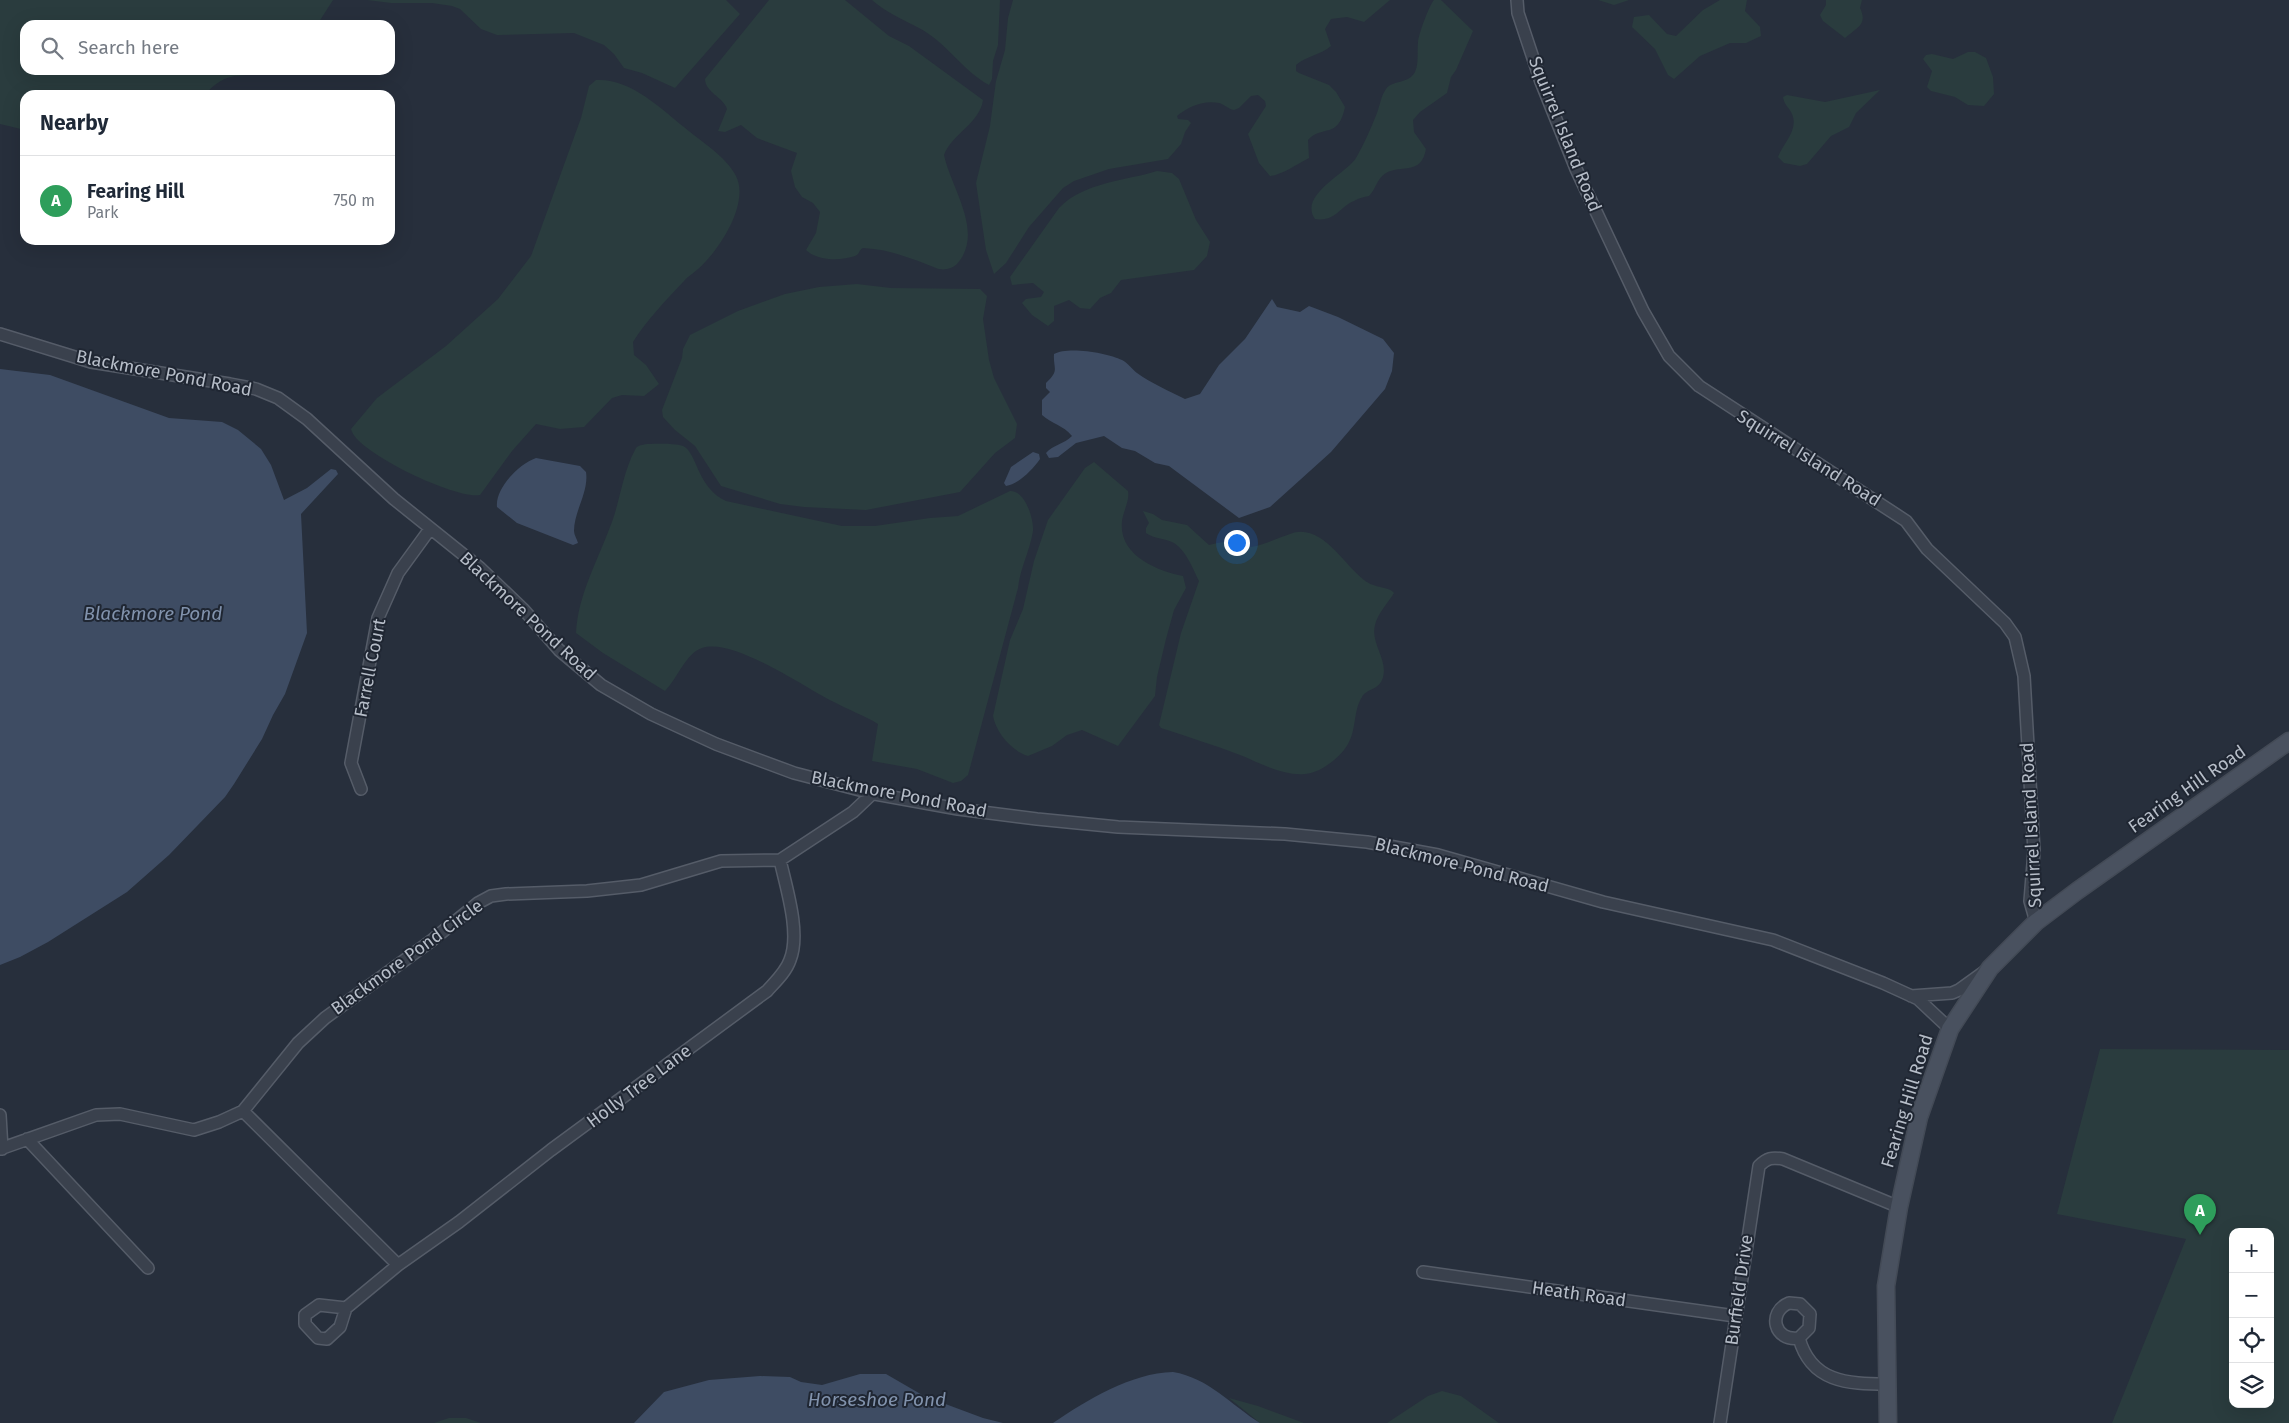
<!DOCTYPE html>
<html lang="en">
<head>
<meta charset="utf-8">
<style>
  body { margin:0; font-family:"Fira Sans",sans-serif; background:#f2f2f3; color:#1f2937 }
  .controls { position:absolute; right:15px; bottom:15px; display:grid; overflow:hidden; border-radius:10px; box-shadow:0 5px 20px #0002 }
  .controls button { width:45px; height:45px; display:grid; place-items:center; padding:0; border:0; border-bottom:1px solid #e0e1e3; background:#fff; color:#1f2937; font:25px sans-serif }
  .you { position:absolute; left:1236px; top:542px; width:18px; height:18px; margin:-12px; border:4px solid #fff; border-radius:50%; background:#1a73e8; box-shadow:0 0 0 8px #1a73e833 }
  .badge { display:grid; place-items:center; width:32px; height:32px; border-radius:50%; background:#546889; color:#fff; font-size:16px; font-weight:700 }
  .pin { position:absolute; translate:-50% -41px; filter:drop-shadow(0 1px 2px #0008) }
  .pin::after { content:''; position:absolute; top:26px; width:18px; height:15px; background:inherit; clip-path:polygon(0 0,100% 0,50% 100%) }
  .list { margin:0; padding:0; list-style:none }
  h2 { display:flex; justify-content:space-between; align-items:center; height:65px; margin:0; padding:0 20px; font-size:21px }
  h2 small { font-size:16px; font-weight:400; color:#747a83 }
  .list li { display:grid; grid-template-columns:32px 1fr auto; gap:15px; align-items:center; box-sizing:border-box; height:90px; padding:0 20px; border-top:1px solid #e0e1e3 }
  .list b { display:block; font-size:19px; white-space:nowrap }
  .list p { margin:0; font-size:16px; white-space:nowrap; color:#747a83 }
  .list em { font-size:16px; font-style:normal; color:#747a83 }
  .icon { flex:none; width:28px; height:28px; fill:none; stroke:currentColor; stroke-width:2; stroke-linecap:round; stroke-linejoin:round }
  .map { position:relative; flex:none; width:2289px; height:1423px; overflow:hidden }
  .search { position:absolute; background:#fff; box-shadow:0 5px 20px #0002; left:20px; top:20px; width:375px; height:55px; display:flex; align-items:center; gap:12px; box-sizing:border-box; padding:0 18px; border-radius:15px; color:#747a83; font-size:19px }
  .panel { position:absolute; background:#fff; box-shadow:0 5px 20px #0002; left:20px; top:90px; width:375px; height:155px; border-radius:15px }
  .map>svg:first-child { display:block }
  .green { fill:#2a3c3e; fill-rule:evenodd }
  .water { fill:#3e4c63 }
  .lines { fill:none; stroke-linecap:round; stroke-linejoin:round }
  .street-casing { stroke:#555c68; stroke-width:14 }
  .secondary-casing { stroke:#434a56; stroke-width:19 }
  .street { stroke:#3a414d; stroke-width:11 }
  .secondary { stroke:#49515f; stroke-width:16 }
  .labels { text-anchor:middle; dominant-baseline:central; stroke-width:4; stroke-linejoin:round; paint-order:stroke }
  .street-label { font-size:18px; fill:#b6bdc8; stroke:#1f2632 }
  .water-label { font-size:19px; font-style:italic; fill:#8192ac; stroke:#1f2632 }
</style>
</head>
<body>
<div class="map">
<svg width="2289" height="1423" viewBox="0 0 2289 1423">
  <rect width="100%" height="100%" fill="#272f3c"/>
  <!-- green -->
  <path class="green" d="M 0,0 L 333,0 L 317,25 L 25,25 L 25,70 L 258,70 C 249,78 241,74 231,77 C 221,79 211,87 205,95 L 25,95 L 25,130 L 0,124 Z
    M 367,0 L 726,0 L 740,14 L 675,88 L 642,73 L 624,68 L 614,54 L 604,45 L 574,33 L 497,35 L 481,29 L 460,9 L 452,6 L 432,3 L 391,3 Z
    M 769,0 L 845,0 L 889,36 L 909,46 L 983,100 C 980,123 952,134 944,155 C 951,188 985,233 957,264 C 952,269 943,271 936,268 C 913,259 889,249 863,248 C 858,251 860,254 855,256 C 841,261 817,261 806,250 L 816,233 L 820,212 L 813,203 L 802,197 L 795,187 L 791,171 L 797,153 L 757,138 L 741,125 L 725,132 L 718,131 L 727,109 C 723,97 705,92 705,79 Z
    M 872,0 L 1000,0 L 998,45 L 993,61 L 992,79 L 989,85 C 963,71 946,42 919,28 C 904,20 885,12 872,0 Z
    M 1013,0 L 1390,0 L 1364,22 L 1347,17 L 1331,19 L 1325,29 L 1331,46 C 1321,55 1306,56 1296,65 L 1296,71 L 1299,73 L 1329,85 L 1336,92 L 1345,107 C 1338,140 1323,124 1308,140 L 1309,158 C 1297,164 1282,175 1270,176 L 1259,163 L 1248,134 L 1266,106 L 1265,101 L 1258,95 L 1251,96 L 1239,108 L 1234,110 C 1228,109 1224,104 1219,103 C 1204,100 1189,106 1177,116 L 1178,119 L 1188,120 L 1191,123 L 1185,132 L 1181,144 L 1168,159 L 1109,169 L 1074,181 L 1063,188 L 1029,227 L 1006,263 L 994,274 L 986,250 L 976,183 L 990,126 L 996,81 L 1005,50 L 1008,18 Z
    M 1434,0 L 1441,0 L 1473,31 L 1456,70 L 1451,77 L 1447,93 L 1420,112 L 1413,120 L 1414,132 L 1426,149 C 1421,176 1402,164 1386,173 C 1377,178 1376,189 1369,196 C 1364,197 1359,198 1354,201 C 1339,207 1336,222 1315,219 C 1298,195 1347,173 1356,158 C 1364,144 1371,128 1377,113 C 1380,105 1381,96 1386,89 C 1392,80 1409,84 1415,72 C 1419,63 1417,52 1418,42 C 1419,33 1429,6 1434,0 Z
    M 1598,0 L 1629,0 L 1614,5 Z
    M 1720,0 L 1747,0 L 1745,11 L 1760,27 L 1761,36 L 1746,43 L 1730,43 L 1700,56 L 1674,79 L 1668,75 L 1655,49 L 1632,27 L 1634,17 L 1649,15 L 1667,34 L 1676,36 L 1703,10 Z
    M 1826,0 L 1862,0 L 1860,8 C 1868,25 1857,27 1845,38 L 1823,21 L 1820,15 L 1826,5 Z
    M 1968,52 L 1975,52 L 1986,58 L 1993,77 L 1994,94 L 1984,106 L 1968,105 L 1955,97 L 1931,91 L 1927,87 L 1932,71 L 1923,59 L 1926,55 L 1932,54 L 1953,59 Z
    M 596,80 C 630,78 659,107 684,127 C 700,141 726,156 736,176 C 750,203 719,251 698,269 C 694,273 688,276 684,281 C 666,300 647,320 633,342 L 634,355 L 646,365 L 659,384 L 644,396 L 622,395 L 612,398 L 584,427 L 560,429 L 536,424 L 512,451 L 480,495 C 457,500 355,452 351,429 L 377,398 L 446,346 L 498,299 L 531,256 L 581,118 L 589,86 Z
    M 1880,90 L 1856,113 L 1849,127 L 1831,136 L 1807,164 L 1800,166 L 1784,163 L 1778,157 C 1783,143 1799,130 1792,114 C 1789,107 1784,105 1783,97 L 1787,95 L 1825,102 Z
    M 1157,171 L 1172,173 L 1179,179 L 1196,220 L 1210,242 L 1207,256 L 1194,270 L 1121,280 L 1111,293 L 1100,298 L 1090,309 L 1080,308 L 1069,300 L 1054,306 L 1054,321 L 1048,326 L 1032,315 L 1022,303 L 1026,299 L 1041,297 L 1044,292 L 1033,283 L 1012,285 L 1010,277 L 1059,208 C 1084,182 1125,181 1157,171 Z
    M 857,284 L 891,288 L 980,289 L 987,296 L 983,319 L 989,360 L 994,378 L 1017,424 L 1015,438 L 995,453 L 960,492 L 866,510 L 804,507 L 780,504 L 721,486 L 695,446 L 675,430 L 663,417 L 662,410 L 682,358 L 683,349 L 690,335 L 738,311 L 785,294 L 819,287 Z
    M 647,444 C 658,444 673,443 683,446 C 697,452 697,488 726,501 L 842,526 L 875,526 L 930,518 L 958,516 L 1010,491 C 1025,490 1034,519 1033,531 C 1030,551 1020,568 1018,588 L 968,775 L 961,781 L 953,783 L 917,769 L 872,761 L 878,724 C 864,715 848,710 834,702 C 805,688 733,637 702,648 C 686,653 677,679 665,691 L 603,653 L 576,633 C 578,595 597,562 610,527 C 620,503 622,474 635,450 C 637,445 642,445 647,444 Z
    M 1094,462 L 1128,491 C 1130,500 1123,512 1122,521 C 1118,555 1157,571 1183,576 L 1186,588 L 1174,610 L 1166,639 L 1157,677 L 1155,696 L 1118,746 L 1082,730 L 1067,735 L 1052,746 L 1028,756 C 1012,751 996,733 993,716 L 1010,640 L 1023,609 L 1034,561 L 1048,520 L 1085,468 Z
    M 1143,511 L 1153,514 L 1162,520 L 1187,525 L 1209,545 C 1215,544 1223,541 1228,542 C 1236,544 1243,548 1251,547 C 1264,545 1278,538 1290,534 C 1321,522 1343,564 1364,580 C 1375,589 1389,586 1394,593 C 1388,603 1378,613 1375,625 C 1370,644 1390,661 1382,680 C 1378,690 1366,689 1362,697 C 1352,712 1358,733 1344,750 C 1335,761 1319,773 1305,774 C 1282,776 1260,763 1240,755 C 1214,745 1188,737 1161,728 L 1159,725 L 1181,633 L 1199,581 C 1193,569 1185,548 1172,542 C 1163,538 1155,539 1146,533 L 1146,528 L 1149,523 Z
    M 2100,1049 L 2289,1050 L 2289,1423 L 2112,1423 L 2186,1239 L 2057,1214 ZM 2233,1232 L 2270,1232 L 2270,1404 L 2233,1404 Z
    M 1442,1391 L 1461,1396 L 1499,1423 L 1387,1423 L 1428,1396 Z
    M 1229,1398 L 1258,1406 L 1304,1423 L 1260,1423 Z
    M 449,1418 L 466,1418 L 481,1423 L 434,1423 Z"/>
  <!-- water -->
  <path class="water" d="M 1272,299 L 1277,307 L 1300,312 L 1309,306 L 1338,317 L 1383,339 L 1394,353 L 1392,371 L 1385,389 L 1331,452 L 1270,507 L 1239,518 L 1169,466 L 1155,463 L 1135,451 L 1122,448 L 1104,436 L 1076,443 L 1058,457 L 1049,458 L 1046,453 C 1053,445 1064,444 1072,436 C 1063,425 1052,424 1042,415 L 1042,400 L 1050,392 L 1046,388 L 1046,383 C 1060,370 1053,369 1054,354 C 1068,346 1108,353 1122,360 C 1128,363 1132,369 1137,373 C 1151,383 1169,391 1185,399 L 1200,394 L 1219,365 L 1245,339 Z
    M 0,369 L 50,375 L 169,418 L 222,422 L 238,430 L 261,449 L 271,465 L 284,500 L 307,488 L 331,469 L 336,470 L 338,474 L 301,514 L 307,633 L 285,694 L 273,715 L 262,739 L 234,784 L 225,797 L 169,855 L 127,892 L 48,942 L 20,957 L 0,965 Z
    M 1033,452 L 1039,454 L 1040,459 C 1033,469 1019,484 1006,486 L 1004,483 L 1011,467 Z
    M 536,458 L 580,466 L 586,472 C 589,492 574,511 574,531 C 574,535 577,539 578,543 L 573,545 L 517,523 L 497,507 C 495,488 519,464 536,458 Z
    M 1173,1372 C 1209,1378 1231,1405 1260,1423 L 1053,1423 C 1087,1400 1131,1373 1173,1372 Z
    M 860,1374 L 886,1374 L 924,1396 L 983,1418 L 1003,1423 L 634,1423 L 664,1392 L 709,1380 L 760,1376 L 790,1377 L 801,1382 L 822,1385 Z"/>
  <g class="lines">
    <!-- street casing -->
    <g class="street-casing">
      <path id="street" d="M 1517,0 L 1518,13 L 1541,82 L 1576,169 L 1643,311 L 1669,356 L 1699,386 L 1906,521 L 1927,549 L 2005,623 L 2015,637 L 2024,676 L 2034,851 L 2030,901 L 2036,922
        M 0,334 L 91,362 L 230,384 L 256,389 L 278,398 L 307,419 L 394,499 L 480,568 L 524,610 L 559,650 L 601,685 L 651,714 L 716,744 L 794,773 L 875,794 L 958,809 L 1037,819 L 1118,827 L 1285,834 L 1367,842 L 1438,855 L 1603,902 L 1773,940 L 1883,983 L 1918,999 L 1950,1029
        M 361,789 L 351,763 L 378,618 L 398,573 L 430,529
        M 1911,996 L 1952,993 L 1959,990 L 1984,972
        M 243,1111 L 398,1265
        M 0,1115 L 2,1149
        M 27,1139 L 148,1268
        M 0,1149 L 96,1115 L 120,1114 L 194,1130 L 219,1122 L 243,1111 L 298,1043 L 325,1018 L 431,941 L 478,903 L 491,896 L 506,894 L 587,891 L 641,885 L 721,861 L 780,860 L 853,812 L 873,793
        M 1423,1272 L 1735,1316
        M 346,1308 L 340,1327 L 327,1339 L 318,1338 L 305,1324 L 305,1315 L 319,1305 L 346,1308 L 398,1265 L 459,1222 L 551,1150 L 767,991 C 775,982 786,972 790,960 C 801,933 786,887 780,860
        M 1799,1338 L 1809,1328 L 1810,1314 L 1800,1304 L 1789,1303 C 1767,1312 1774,1342 1799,1338 C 1811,1382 1847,1384 1887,1384
        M 1720,1423 L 1759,1166 C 1767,1158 1772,1157 1783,1159 L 1899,1207"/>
    </g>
    <!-- secondary casing -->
    <g class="secondary-casing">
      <path id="secondary" d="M 1888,1423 L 1886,1286 L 1899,1207 L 1919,1117 L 1950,1029 L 1990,968 L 2036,922 L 2077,891 L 2289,741"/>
    </g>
    <!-- street -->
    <use href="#street" class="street"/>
    <!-- secondary -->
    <use href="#secondary" class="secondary"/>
  </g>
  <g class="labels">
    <!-- street labels -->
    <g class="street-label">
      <text transform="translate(1565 134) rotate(68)">Squirrel Island Road</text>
      <text transform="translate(164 373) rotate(11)">Blackmore Pond Road</text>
      <text transform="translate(1809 458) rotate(32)">Squirrel Island Road</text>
      <text transform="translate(528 616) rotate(43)">Blackmore Pond Road</text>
      <text transform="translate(370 668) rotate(-79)">Farrell Court</text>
      <text transform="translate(2187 789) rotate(-35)">Fearing Hill Road</text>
      <text transform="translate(899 794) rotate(11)">Blackmore Pond Road</text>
      <text transform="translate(2031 825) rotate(-93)">Squirrel Island Road</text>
      <text transform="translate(1462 865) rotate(14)">Blackmore Pond Road</text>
      <text transform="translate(407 957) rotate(-36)">Blackmore Pond Circle</text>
      <text transform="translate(639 1086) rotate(-37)">Holly Tree Lane</text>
      <text transform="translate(1907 1101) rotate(-73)">Fearing Hill Road</text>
      <text transform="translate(1739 1290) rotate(-82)">Burfield Drive</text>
      <text transform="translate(1579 1294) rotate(8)">Heath Road</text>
    </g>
    <!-- water labels -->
    <g class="water-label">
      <text x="153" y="613">Blackmore Pond</text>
      <text x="877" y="1399">Horseshoe Pond</text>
    </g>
  </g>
</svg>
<div class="controls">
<button>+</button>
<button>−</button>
<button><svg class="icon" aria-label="locate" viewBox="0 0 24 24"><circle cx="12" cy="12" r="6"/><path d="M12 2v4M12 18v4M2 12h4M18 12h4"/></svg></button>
<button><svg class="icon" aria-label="layers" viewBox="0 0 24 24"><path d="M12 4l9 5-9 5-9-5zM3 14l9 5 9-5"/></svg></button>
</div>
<div class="you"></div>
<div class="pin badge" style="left:2200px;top:1235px;background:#2e9e5b">A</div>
<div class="search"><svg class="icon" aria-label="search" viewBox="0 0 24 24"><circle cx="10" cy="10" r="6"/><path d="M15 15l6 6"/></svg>Search here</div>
<section class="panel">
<h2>Nearby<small></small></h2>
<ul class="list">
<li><span class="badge" style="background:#2e9e5b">A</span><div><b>Fearing Hill</b><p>Park</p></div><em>750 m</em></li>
</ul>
</section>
</div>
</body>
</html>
